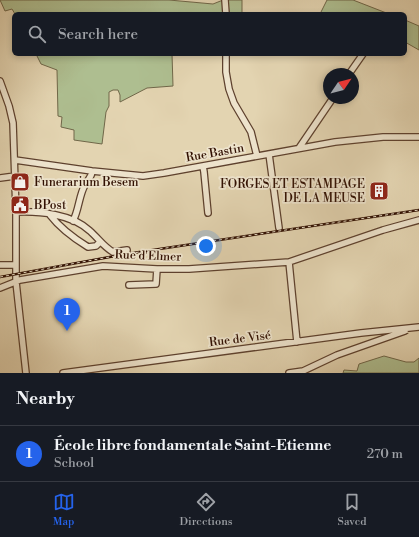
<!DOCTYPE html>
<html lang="en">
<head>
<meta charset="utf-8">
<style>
  body { margin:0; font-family:"Libre Bodoni",serif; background:#20242c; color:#f1f3f6 }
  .compass { position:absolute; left:323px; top:68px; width:36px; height:36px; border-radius:50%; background:#171b24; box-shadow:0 2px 6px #0003; rotate:55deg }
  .you { position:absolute; left:206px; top:246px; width:14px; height:14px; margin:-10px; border:3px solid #fff; border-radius:50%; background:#1a73e8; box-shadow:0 0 0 6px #1a73e833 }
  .badge { display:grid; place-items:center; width:26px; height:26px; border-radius:50%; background:#2563eb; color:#fff; font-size:13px; font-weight:700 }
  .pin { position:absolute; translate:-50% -33px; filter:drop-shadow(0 1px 2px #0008) }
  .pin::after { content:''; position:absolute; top:21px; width:14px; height:12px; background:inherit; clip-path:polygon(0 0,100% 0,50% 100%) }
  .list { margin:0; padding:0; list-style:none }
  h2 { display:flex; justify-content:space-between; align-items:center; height:52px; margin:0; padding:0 16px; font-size:17px }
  h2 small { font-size:13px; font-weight:400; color:#9ea1a6 }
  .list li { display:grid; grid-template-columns:26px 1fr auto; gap:12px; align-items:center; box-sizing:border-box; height:56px; padding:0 16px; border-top:1px solid #363941 }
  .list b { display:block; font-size:15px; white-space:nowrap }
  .list p { margin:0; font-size:13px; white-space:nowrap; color:#9ea1a6 }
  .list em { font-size:13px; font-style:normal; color:#9ea1a6 }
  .icon { flex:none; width:22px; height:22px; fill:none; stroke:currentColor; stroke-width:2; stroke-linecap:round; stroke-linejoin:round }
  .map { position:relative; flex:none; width:419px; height:373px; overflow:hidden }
  .search { position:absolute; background:#171b24; box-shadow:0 2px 6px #0003; left:12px; right:12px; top:12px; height:44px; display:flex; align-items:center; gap:10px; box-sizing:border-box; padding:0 14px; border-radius:6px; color:#9ea1a6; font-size:15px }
  .sheet { height:108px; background:#171b24 }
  nav { display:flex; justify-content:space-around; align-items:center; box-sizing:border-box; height:56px; border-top:1px solid #363941; background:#171b24; font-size:11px; color:#9ea1a6 }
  nav a { display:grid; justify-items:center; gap:2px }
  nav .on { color:#2563eb }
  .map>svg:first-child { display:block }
  .green { fill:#aebe90; stroke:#706749 }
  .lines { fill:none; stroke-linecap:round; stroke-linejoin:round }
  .minor-casing { stroke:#5e412e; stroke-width:8 }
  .minor { stroke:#ede3cc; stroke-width:5.5 }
  .rail-casing { stroke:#311002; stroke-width:2.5 }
  .rail { stroke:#ede3cc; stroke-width:1; stroke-dasharray:3; stroke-linecap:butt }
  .labels { text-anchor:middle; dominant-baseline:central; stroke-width:3.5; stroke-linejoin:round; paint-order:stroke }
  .street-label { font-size:12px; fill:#311002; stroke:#ede3cc }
  .poi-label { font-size:12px; fill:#311002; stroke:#ede3cc; text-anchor:start }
</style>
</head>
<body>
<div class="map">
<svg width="419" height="373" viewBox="0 0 419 373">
  <rect width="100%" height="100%" fill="#e3d4b1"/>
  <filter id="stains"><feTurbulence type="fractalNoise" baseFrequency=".005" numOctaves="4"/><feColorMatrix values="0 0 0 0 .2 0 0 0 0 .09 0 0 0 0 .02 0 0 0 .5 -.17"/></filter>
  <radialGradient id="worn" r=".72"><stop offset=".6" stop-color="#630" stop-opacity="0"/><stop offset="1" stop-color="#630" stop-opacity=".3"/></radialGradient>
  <!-- green -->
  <path class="green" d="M 0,0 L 169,0 L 213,4 L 223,0 L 223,14 L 15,14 L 12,9 L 5,11 Z
    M 228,0 L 242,0 L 242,14 L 229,14 Z
    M 327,0 L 353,0 L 389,14 L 320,14 Z
    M 405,20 L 419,26 L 419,50 L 405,42 Z
    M 36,54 L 172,54 L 173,86 L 147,88 L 120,102 L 120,95 L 118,90 L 113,90 L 109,92 L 109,106 L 106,112 L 102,144 L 74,140 L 74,130 L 61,127 L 62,117 L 58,116 L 57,70 L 41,64 Z
    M 384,356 L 406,362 L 414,362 L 419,358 L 419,373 L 343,373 L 344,370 L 357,371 L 359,364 Z"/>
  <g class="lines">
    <!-- minor casing -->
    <g class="minor-casing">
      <path id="minor" d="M 225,0 L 226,14
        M 226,54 L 226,72 L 229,89 L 234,103 L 251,132 L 257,156
        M 349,74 L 363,54
        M 0,81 L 9,106 L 13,123 L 16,212 L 16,282 L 26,373
        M 299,148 L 333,98
        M 269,154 L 279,228
        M 15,160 L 92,171 L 143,176 L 164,173 L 335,142 L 383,137 L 419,137
        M 203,166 L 204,172 L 208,213
        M 0,178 L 15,176
        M 16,212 C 39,211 72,214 90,231 C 98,238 104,247 113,252 L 127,250
        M 50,215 C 60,228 75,239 88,247 L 96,246 L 100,242
        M 73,221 C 79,210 79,195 85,185 C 88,179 92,177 92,171
        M 289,262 L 297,342
        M 0,265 L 16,265
        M 129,285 L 156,284 L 157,269
        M 0,288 L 20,280 L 103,266 L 157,269 L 189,269 L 289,262 L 383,230 L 419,220
        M 63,373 L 361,333 L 419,327
        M 289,373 L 303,371 L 337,355 L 405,331"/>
    </g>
    <!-- minor -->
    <use href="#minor" class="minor"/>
    <!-- rail casing -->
    <g class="rail-casing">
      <path id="rail" d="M 0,277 L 126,254 L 419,210"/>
    </g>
    <!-- rail -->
    <use href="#rail" class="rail"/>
  </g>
  <!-- icons -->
  <defs>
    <g id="shop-square" transform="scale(1)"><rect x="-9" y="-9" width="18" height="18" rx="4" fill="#8f2418" stroke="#ede3cc"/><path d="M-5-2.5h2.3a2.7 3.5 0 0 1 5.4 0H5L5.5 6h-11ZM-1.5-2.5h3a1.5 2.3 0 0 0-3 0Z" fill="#fff"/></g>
    <g id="building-square" transform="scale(1)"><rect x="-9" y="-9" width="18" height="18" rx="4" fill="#8f2418" stroke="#ede3cc"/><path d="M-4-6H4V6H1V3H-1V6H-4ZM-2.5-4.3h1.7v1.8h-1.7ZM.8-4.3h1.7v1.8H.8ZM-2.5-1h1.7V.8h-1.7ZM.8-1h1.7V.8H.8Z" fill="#fff"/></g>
    <g id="civic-square" transform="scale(1)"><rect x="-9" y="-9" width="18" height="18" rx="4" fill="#8f2418" stroke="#ede3cc"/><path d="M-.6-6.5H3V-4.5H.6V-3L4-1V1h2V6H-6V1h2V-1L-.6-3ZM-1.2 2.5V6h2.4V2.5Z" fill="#fff"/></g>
  </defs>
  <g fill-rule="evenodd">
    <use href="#shop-square" x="20" y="182"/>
    <use href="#building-square" x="379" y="191"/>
    <use href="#civic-square" x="20" y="205"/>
  </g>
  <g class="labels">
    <!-- street labels -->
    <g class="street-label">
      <text transform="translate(215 153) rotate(-10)">Rue Bastin</text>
      <text transform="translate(148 256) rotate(2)">Rue d'Elmer</text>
      <text transform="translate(240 339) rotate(-7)">Rue de Visé</text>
    </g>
    <!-- poi labels -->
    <g class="poi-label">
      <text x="34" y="182">Funerarium Besem</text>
      <text x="365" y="184" text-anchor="end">FORGES ET ESTAMPAGE<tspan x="365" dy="14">DE LA MEUSE</tspan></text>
      <text x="34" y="205">BPost</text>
    </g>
  </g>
  <rect width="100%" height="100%" filter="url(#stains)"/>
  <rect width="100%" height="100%" fill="url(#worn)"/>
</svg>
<svg class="compass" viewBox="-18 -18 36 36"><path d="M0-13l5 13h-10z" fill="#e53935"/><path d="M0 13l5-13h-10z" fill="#9ea1a6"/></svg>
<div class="you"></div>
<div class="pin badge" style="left:67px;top:331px">1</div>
<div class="search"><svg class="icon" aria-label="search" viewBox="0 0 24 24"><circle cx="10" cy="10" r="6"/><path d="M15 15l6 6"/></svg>Search here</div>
</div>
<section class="sheet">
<h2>Nearby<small></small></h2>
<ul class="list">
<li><span class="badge">1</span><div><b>École libre fondamentale Saint-Etienne</b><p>School</p></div><em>270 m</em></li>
</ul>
</section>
<nav>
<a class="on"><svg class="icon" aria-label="map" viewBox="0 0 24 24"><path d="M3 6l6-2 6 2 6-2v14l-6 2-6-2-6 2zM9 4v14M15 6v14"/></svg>Map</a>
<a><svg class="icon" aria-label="directions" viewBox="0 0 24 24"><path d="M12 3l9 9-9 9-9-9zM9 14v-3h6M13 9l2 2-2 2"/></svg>Directions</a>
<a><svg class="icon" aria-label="saved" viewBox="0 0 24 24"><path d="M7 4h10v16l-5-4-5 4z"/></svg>Saved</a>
</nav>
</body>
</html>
